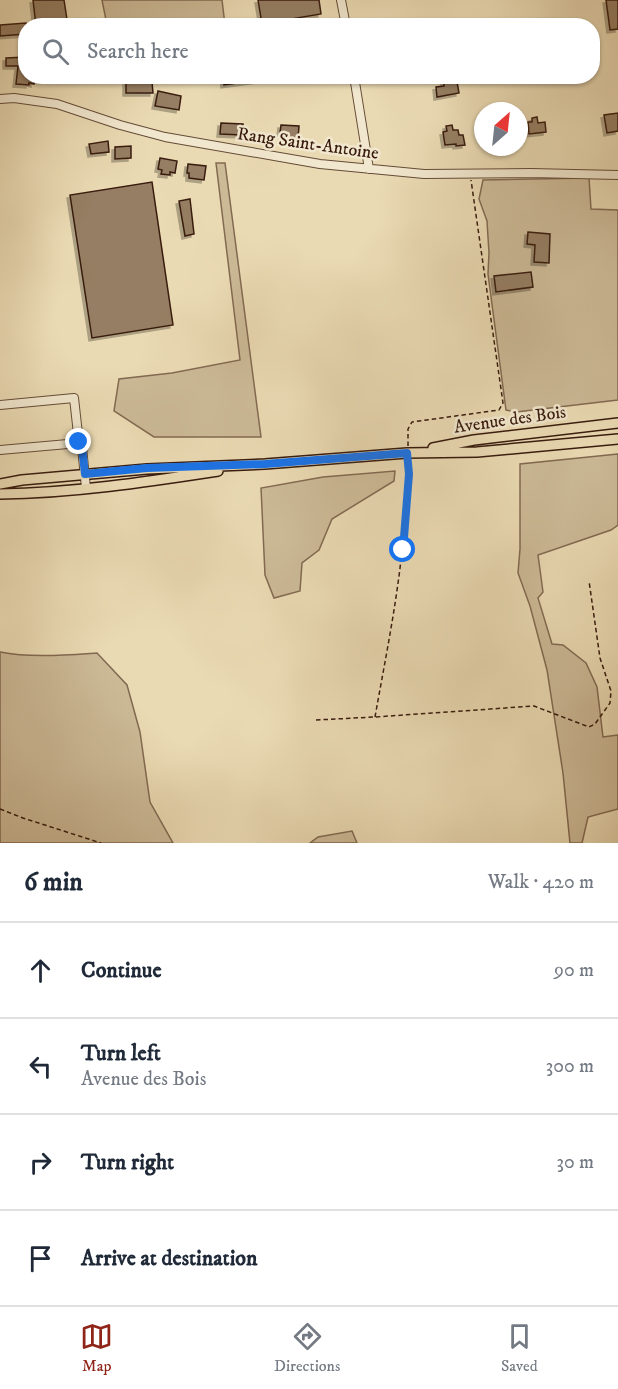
<!DOCTYPE html>
<html lang="en">
<head>
<meta charset="utf-8">
<style>
  body { margin:0; font-family:"IM FELL DW Pica",serif; background:#f2f2f3; color:#1f2937 }
  .compass { position:absolute; left:474px; top:102px; width:54px; height:54px; border-radius:50%; background:#fff; box-shadow:0 2px 4px #0004; rotate:27deg }
  .stop { position:absolute; width:18px; height:18px; margin:-14px; border:4px solid #1a73e8; border-radius:50%; background:#fff }
  .stop.end { background:#1a73e8; border-color:#fff; box-shadow:0 2px 6px #0008 }
  .list { margin:0; padding:0; list-style:none }
  h2 { display:flex; justify-content:space-between; align-items:center; height:78px; margin:0; padding:0 24px; font-size:26px }
  h2 small { font-size:20px; font-weight:400; color:#747a83 }
  .list li { display:grid; grid-template-columns:39px 1fr auto; gap:18px; align-items:center; box-sizing:border-box; height:96px; padding:0 24px; border-top:2px solid #e0e1e3 }
  .list b { display:block; font-size:22px; white-space:nowrap }
  .list p { margin:0; font-size:20px; white-space:nowrap; color:#747a83 }
  .list em { font-size:20px; font-style:normal; color:#747a83 }
  .icon { flex:none; width:33px; height:33px; fill:none; stroke:currentColor; stroke-width:2; stroke-linecap:round; stroke-linejoin:round }
  .map { position:relative; flex:none; width:618px; height:843px; overflow:hidden }
  .search { position:absolute; background:#fff; box-shadow:0 2px 4px #0004; left:18px; right:18px; top:18px; height:66px; display:flex; align-items:center; gap:15px; box-sizing:border-box; padding:0 21px; border-radius:24px; color:#747a83; font-size:22px }
  .sheet { height:462px; background:#fff }
  nav { display:flex; justify-content:space-around; align-items:center; box-sizing:border-box; height:84px; border-top:2px solid #e0e1e3; background:#fff; font-size:16px; color:#747a83 }
  nav a { display:grid; justify-items:center; gap:3px }
  nav .on { color:#8f2418 }
  .map>svg:first-child { display:block }
  .green { fill:#ccba97; stroke:#826a52; stroke-width:1.5 }
  .building { fill:#957e64; stroke:#381b0e; stroke-width:1.5; filter:url(#shadow) }
  .lines { fill:none; stroke-linecap:round; stroke-linejoin:round }
  .minor-casing { stroke:#644b37; stroke-width:10 }
  .major-casing { stroke:#381b0e; stroke-width:12 }
  .path { stroke:#381b0e; stroke-width:1.5; stroke-dasharray:4.5 3; stroke-linecap:butt }
  .minor { stroke:#f1e7ce; stroke-width:8 }
  .major { stroke:#eadab3; stroke-width:9 }
  .route { stroke:#1a73e8; stroke-width:8 }
  .labels { text-anchor:middle; dominant-baseline:central; stroke-width:5; stroke-linejoin:round; paint-order:stroke }
  .street-label { font-size:18px; fill:#381b0e; stroke:#f1e7ce }
</style>
</head>
<body>
<div class="map">
<svg width="618" height="843" viewBox="0 0 618 843">
  <defs>
    <filter id="shadow"><feDropShadow dx="-3" dy="3" stdDeviation="0" flood-color="#0004"/></filter>
  </defs>
  <rect width="100%" height="100%" fill="#eadab3"/>
  <filter id="stains"><feTurbulence type="fractalNoise" baseFrequency=".00333" numOctaves="4"/><feColorMatrix values="0 0 0 0 .2 0 0 0 0 .09 0 0 0 0 .02 0 0 0 .5 -.17"/></filter>
  <radialGradient id="worn" r=".72"><stop offset=".6" stop-color="#630" stop-opacity="0"/><stop offset="1" stop-color="#630" stop-opacity=".3"/></radialGradient>
  <!-- green -->
  <path class="green" d="M 102,0 L 222,0 L 225,25 L 107,25 Z
    M 216,163 L 225,163 L 261,437 L 154,437 L 114,411 L 119,379 L 172,373 L 240,360 Z
    M 589,178 L 591,209 L 618,210 L 618,400 L 516,412 L 506,410 L 488,274 L 489,253 L 487,221 L 479,199 L 483,180 Z
    M 618,454 L 618,525 L 611,530 L 538,555 L 543,592 L 538,598 L 552,644 L 563,645 L 586,663 L 597,687 L 603,737 L 618,735 L 618,809 L 588,817 L 582,843 L 570,843 L 563,773 L 547,670 L 530,606 L 518,573 L 520,549 L 520,464 Z
    M 395,471 L 394,481 L 332,519 L 319,550 L 302,563 L 300,591 L 274,598 L 265,575 L 261,488 L 323,477 Z
    M 0,652 C 30,658 66,655 97,653 L 127,685 L 140,732 L 150,802 L 173,843 L 0,843 Z
    M 352,831 L 357,843 L 310,843 L 318,837 Z"/>
  <!-- building -->
  <path class="building" d="M 33,0 L 64,0 L 68,26 L 36,26 Z
    M 258,0 L 319,0 L 321,14 L 262,24 Z
    M 606,0 L 618,0 L 618,29 L 610,30 Z
    M 26,23 L 26,34 L 0,36 L 0,25 Z
    M 26,57 L 26,76 L 34,76 L 34,84 L 29,83 L 29,85 L 16,84 L 18,66 L 6,66 L 6,58 Z
    M 223,76 L 259,76 L 259,80 L 224,85 Z
    M 443,76 L 456,76 L 459,93 L 437,97 L 436,87 L 444,86 Z
    M 126,82 L 152,82 L 153,93 L 126,93 Z
    M 158,91 L 181,96 L 179,110 L 155,106 Z
    M 618,113 L 618,131 L 607,133 L 604,115 Z
    M 537,117 L 538,123 L 545,122 L 546,132 L 529,134 L 528,122 L 532,122 L 532,118 Z
    M 221,123 L 243,124 L 242,135 L 220,134 Z
    M 281,125 L 299,126 L 298,139 L 287,139 L 287,134 L 280,133 Z
    M 452,125 L 453,130 L 458,130 L 459,135 L 463,135 L 465,145 L 456,146 L 456,144 L 445,145 L 443,132 L 447,131 L 446,126 Z
    M 108,141 L 109,152 L 91,154 L 89,144 Z
    M 131,146 L 131,158 L 115,159 L 115,147 Z
    M 160,158 L 177,161 L 175,173 L 170,172 L 170,175 L 161,174 L 162,170 L 158,169 Z
    M 188,164 L 206,166 L 204,180 L 189,178 L 189,173 L 187,173 Z
    M 152,182 L 173,325 L 92,338 L 70,195 Z
    M 190,199 L 194,234 L 185,236 L 179,201 Z
    M 528,232 L 550,234 L 549,263 L 534,262 L 535,245 L 527,244 Z
    M 531,272 L 533,287 L 496,292 L 494,276 Z"/>
  <g class="lines">
    <!-- minor casing -->
    <g class="minor-casing">
      <path id="minor" d="M 341,0 L 346,26
        M 354,76 L 369,169
        M 0,99 L 14,98 L 57,104 L 120,125 L 165,137 L 320,164 L 424,174 L 531,173 L 618,175
        M 0,405 L 74,398 L 79,443 L 82,447 L 86,488
        M 0,450 L 79,443"/>
    </g>
    <!-- major casing -->
    <g class="major-casing">
      <path id="major" d="M 433,448 L 474,440 L 618,423
        M 0,484 L 22,480 L 147,469 L 265,464 L 407,453 L 477,452 L 618,439
        M 0,494 C 73,493 146,482 218,471"/>
    </g>
    <!-- path -->
    <path class="path" d="M 408,446 L 408,429 L 412,422 L 499,410 L 503,403 L 471,180
      M 375,717 C 386,655 399,593 404,529 C 407,506 409,483 408,460
      M 316,720 L 375,717 L 534,706 L 589,727 L 595,724 L 610,703 L 611,691 L 600,658 L 589,581
      M 0,809 L 23,818 L 101,843"/>
    <!-- minor -->
    <use href="#minor" class="minor"/>
    <!-- major -->
    <use href="#major" class="major"/>
  </g>
  <g class="lines">
    <!-- route -->
    <path class="route" d="M 79,442 L 82,447 L 85,474 L 147,468 L 265,464 L 407,453 L 409,474 L 403,550"/>
  </g>
  <g class="labels">
    <!-- street labels -->
    <g class="street-label">
      <text transform="translate(308 144) rotate(8)">Rang Saint-Antoine</text>
      <text transform="translate(510 420) rotate(-8)">Avenue des Bois</text>
    </g>
  </g>
  <rect width="100%" height="100%" filter="url(#stains)"/>
  <rect width="100%" height="100%" fill="url(#worn)"/>
</svg>
<svg class="compass" viewBox="-18 -18 36 36"><path d="M0-13l5 13h-10z" fill="#e53935"/><path d="M0 13l5-13h-10z" fill="#747a83"/></svg>
<div class="stop" style="left:403px;top:550px"></div>
<div class="stop end" style="left:79px;top:442px"></div>
<div class="search"><svg class="icon" aria-label="search" viewBox="0 0 24 24"><circle cx="10" cy="10" r="6"/><path d="M15 15l6 6"/></svg>Search here</div>
</div>
<section class="sheet">
<h2>6 min<small>Walk · 420 m</small></h2>
<ul class="list">
<li><svg class="icon" aria-label="ahead" viewBox="0 0 24 24"><path d="M12 20V5M6 11l6-6 6 6"/></svg><div><b>Continue</b></div><em>90 m</em></li>
<li><svg class="icon" aria-label="left" viewBox="0 0 24 24"><path d="M17 20v-9H6M10 6l-5 5 5 5"/></svg><div><b>Turn left</b><p>Avenue des Bois</p></div><em>300 m</em></li>
<li><svg class="icon" aria-label="right" viewBox="0 0 24 24"><path d="M7 20v-9h11M14 6l5 5-5 5"/></svg><div><b>Turn right</b></div><em>30 m</em></li>
<li><svg class="icon" aria-label="arrive" viewBox="0 0 24 24"><path d="M6 21V4h12l-3 4 3 4H6"/></svg><div><b>Arrive at destination</b></div></li>
</ul>
</section>
<nav>
<a class="on"><svg class="icon" aria-label="map" viewBox="0 0 24 24"><path d="M3 6l6-2 6 2 6-2v14l-6 2-6-2-6 2zM9 4v14M15 6v14"/></svg>Map</a>
<a><svg class="icon" aria-label="directions" viewBox="0 0 24 24"><path d="M12 3l9 9-9 9-9-9zM9 14v-3h6M13 9l2 2-2 2"/></svg>Directions</a>
<a><svg class="icon" aria-label="saved" viewBox="0 0 24 24"><path d="M7 4h10v16l-5-4-5 4z"/></svg>Saved</a>
</nav>
</body>
</html>
